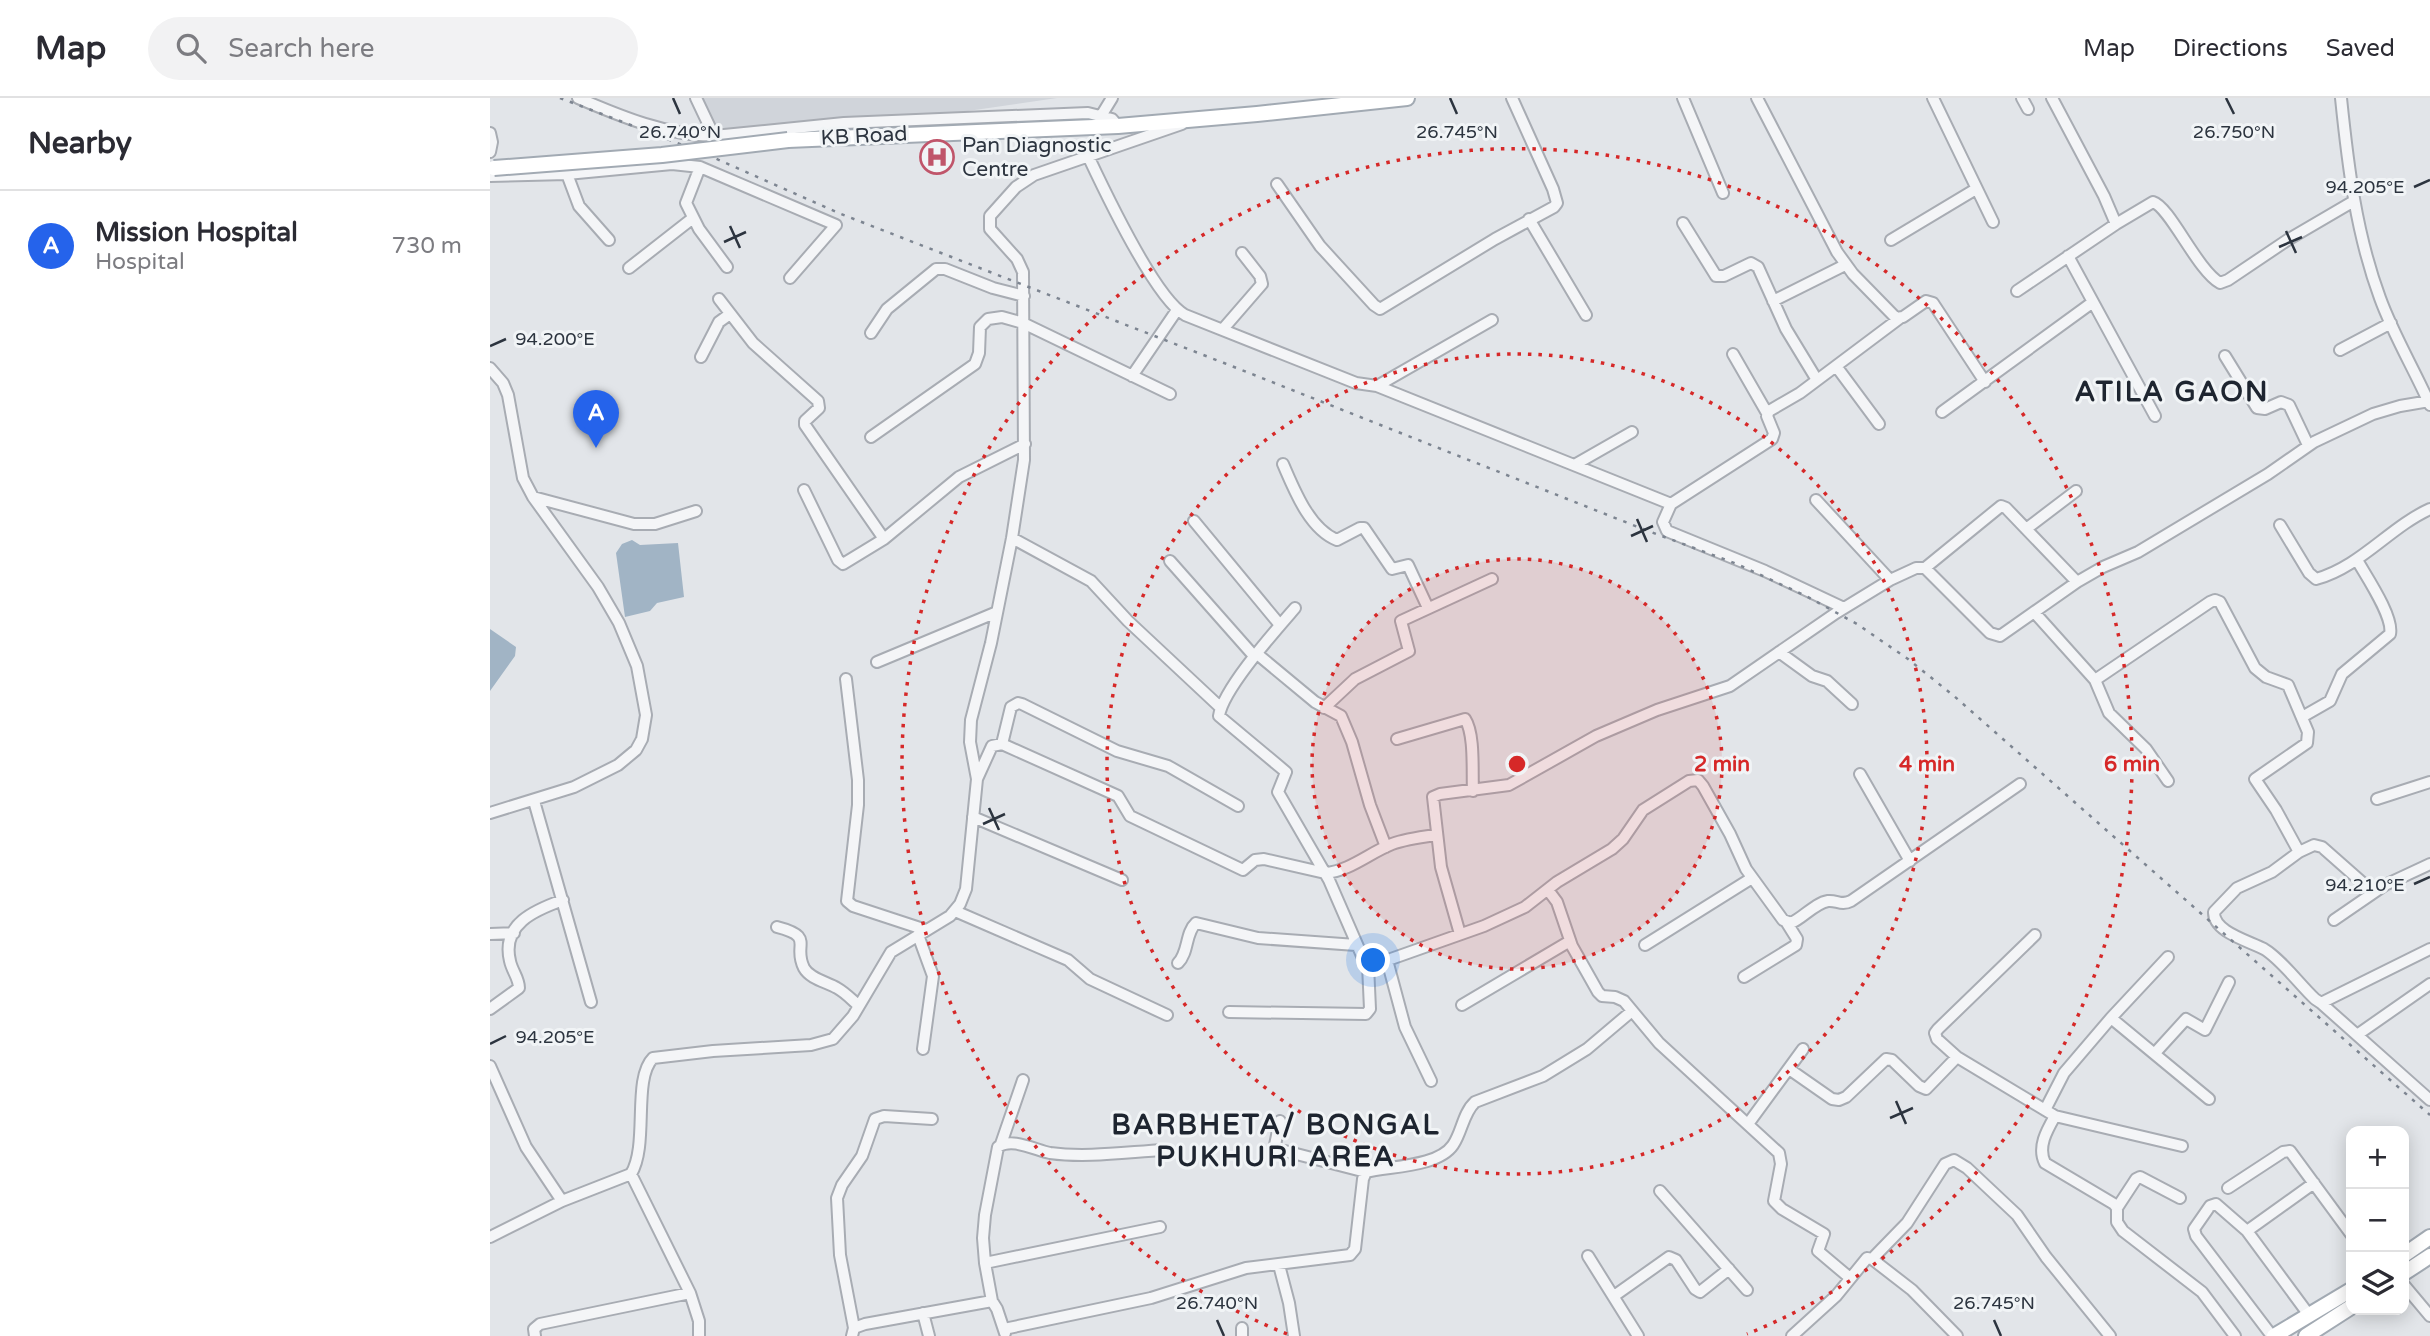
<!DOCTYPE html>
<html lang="en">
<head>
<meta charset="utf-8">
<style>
  body { margin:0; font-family:"Varela Round",sans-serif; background:#f2f2f3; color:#2b2b33 }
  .controls { position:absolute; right:21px; bottom:21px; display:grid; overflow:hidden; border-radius:14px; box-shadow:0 4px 18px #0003 }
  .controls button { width:63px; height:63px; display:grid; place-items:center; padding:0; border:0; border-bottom:2px solid #e1e1e2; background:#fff; color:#2b2b33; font:35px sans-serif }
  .you { position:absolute; left:884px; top:863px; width:24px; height:24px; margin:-18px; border:5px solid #fff; border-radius:50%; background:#1a73e8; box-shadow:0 0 0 10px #1a73e833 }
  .badge { display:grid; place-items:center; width:46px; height:46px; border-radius:50%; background:#2563eb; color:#fff; font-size:23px; font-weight:700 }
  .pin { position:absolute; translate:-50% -58px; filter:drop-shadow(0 2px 4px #0008) }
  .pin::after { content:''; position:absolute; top:37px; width:24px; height:21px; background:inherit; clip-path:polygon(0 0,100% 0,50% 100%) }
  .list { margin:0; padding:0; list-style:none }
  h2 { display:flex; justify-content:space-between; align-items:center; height:91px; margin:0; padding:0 28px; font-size:30px }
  h2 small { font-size:23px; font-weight:400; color:#7c7c81 }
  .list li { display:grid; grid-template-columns:46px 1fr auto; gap:21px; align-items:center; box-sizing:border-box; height:112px; padding:0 28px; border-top:2px solid #e1e1e2 }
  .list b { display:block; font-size:26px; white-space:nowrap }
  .list p { margin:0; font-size:23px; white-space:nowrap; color:#7c7c81 }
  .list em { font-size:23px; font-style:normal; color:#7c7c81 }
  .icon { flex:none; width:38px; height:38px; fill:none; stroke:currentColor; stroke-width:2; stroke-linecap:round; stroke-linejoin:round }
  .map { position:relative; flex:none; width:1940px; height:1238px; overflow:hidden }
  header { display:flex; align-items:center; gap:42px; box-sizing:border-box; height:98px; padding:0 35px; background:#fff; border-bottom:2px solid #e1e1e2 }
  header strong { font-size:33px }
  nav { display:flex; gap:38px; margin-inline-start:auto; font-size:24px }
  .search { width:490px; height:63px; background:#f2f2f3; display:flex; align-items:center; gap:18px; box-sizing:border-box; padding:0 24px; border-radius:38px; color:#7c7c81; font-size:26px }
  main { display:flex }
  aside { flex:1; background:#fff }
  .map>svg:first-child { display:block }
  .built { fill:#d0d4da }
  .water { fill:#a1b4c5 }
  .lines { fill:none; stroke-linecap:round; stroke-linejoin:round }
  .minor-casing { stroke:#a8acb3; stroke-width:14 }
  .major-casing { stroke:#a2aab3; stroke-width:18 }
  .minor { stroke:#f4f5f7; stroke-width:10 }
  .major { stroke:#fff; stroke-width:14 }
  .rail { stroke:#7d8591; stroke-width:2.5; stroke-dasharray:3.5 7; stroke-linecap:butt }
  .major-bridge-casing { stroke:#a2aab3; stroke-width:18; stroke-linecap:butt }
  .major-bridge { stroke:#fff; stroke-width:14 }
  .ticks { fill:none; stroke:#2c343f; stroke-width:2.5 }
  .ring { fill:none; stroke:#d62828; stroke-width:3.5; stroke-dasharray:3.5 7 }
  .labels { text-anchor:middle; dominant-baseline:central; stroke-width:6; stroke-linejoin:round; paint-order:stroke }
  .street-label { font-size:21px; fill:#2c343f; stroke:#f1f4f6 }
  .poi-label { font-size:21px; fill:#2c343f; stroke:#f1f4f6; text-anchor:start }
  .district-label { font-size:28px; font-weight:bold; letter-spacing:2px; fill:#1e2530; stroke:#f1f4f6 }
  .ticks-label { font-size:18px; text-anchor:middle; fill:#2c343f; stroke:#f1f4f6; stroke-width:6; stroke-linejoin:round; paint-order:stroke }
  .centre { fill:#d62828; stroke:#f1f4f6; stroke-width:3.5 }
  .ring-label { font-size:21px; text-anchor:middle; font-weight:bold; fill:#d62828; stroke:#f1f4f6; stroke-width:6; stroke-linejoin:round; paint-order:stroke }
</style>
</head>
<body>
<header>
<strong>Map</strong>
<div class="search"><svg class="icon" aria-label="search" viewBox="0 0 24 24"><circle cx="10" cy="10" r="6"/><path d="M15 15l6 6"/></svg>Search here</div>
<nav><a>Map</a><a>Directions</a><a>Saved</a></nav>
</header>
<main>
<aside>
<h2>Nearby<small></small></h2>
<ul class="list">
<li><span class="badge">A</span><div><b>Mission Hospital</b><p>Hospital</p></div><em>730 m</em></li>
</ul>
</aside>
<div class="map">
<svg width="1940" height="1238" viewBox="0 0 1940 1238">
  <rect width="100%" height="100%" fill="#e2e5e9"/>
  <!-- built -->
  <path class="built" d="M 210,0 L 567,0 L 381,27 L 263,41 L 233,42 Z"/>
  <!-- water -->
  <path class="water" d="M 142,442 L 150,447 L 188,445 L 194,499 L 167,505 L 160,513 L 135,519 L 126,455 L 132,446 Z
    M 0,531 L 26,549 L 25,558 L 0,593 Z"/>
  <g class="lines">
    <!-- minor casing -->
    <g class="minor-casing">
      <path id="minor" d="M 88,0 C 132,19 176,37 224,38
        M 206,0 L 224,38 L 354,25 L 598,15 L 622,21 L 628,28
        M 1193,0 L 1233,95
        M 1267,0 L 1347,154 L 1363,176 L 1406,220 L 1413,219 L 1436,203 L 1443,205 L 1495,284
        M 1443,0 L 1503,124
        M 1532,0 L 1538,11
        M 1562,0 L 1614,98 L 1626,126
        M 1851,0 C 1858,68 1866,135 1890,200 C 1903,236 1924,271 1940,307
        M 611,18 L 622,0
        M 0,35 L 2,44 L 0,54
        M 599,60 C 615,94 665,200 695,217 L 866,285 L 887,288 L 1002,222
        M 210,69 L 196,105 L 209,131 L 237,169
        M 77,76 L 182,66 L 210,69 L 346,127 L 300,180
        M 0,78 L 77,76 L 89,108 L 119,142
        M 787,86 L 830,148 L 884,207 L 890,211 L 1005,141 L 1064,109 L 1067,105 L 1063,91 L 1022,0
        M 1039,121 L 1096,217
        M 1193,125 L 1226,178 L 1234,178 L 1261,165 L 1268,169 L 1296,231 L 1327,282
        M 1401,142 L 1486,91
        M 1578,158 L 1665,318
        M 139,170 L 203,120
        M 1527,193 L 1626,126 L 1663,104 C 1680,109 1707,172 1730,185 L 1738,182 L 1799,141 L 1864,103
        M 229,201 L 263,245 L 328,303 L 329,310 L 315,323 L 315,327 L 394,441
        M 1283,203 L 1355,167
        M 733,231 L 772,186 L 770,178 L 752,155
        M 381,235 L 397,211 L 446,171 L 455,171 L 503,190 L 534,198
        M 1850,252 L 1901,225
        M 1243,256 L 1277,315
        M 1735,258 L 1767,310 L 1775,311 L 1791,304 L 1799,307 L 1818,347
        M 211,259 L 229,224 L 240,216
        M 1346,268 L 1389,326
        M 0,270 L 13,285 L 18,297 L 33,380 L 43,399 L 108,489 L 129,525 L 147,568 L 156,617 L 152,641 L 146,652 L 128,667 L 84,689 L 0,715
        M 642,278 L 687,212
        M 887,288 L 1181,406
        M 1452,314 L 1603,204
        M 381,339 L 485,266 L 489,255 L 490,229 L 498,221 L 512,219 L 533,225 L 680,296
        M 793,366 C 804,391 819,431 847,442 L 870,430 L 874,430 L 902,471 L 918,467 L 938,510
        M 1086,366 L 1142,334
        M 314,392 L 348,462 L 353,466 L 394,441 L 469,379 L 535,346
        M 43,399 L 144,426 L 165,426 L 206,413
        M 1326,402 L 1400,482 L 1426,470 L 1435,470 L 1500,535 L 1510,538 L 1587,484 L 1613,469 L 1648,454 L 1778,376 L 1824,344 L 1883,316 L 1910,308 L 1940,303
        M 704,423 L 790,527
        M 1790,427 L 1819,475 L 1826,481 C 1870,469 1900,429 1940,411
        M 1536,431 L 1586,393
        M 522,440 L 601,483 L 638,523 L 731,610
        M 680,463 L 764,558
        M 1435,470 L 1511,408 L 1516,410 L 1587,484
        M 805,510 C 786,532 733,591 729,618 L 796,674 L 788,694 L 839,782 L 876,867 L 881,868 L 994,828 L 1035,809 L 1067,784 L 1122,751 L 1133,741 L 1153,712 L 1199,683 L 1208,682 L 1213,688 L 1240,736 L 1256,771 L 1293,822 L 1301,825 C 1313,820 1325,805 1338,803 C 1347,802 1351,808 1361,803 L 1530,686
        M 1354,510 L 1275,473 L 1177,433 L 1173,424 L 1181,406 L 1282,341 L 1284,335 L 1277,318 L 1279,313 L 1310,295 L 1410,220
        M 1544,514 L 1605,582 L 1619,615 L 1656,651 L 1678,683
        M 1289,554 L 1322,578 L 1337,583 L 1362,606
        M 766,555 L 825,604 L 851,618 L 862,644 L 880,707 L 896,749
        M 387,564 L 507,514
        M 356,581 L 368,682 L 368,707 L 357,803 L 363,808 L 436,832
        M 1605,582 L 1720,504 L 1725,502 L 1730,504 L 1765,570 L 1776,579 L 1798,587 L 1818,634 L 1817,645 L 1765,681 L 1786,712 L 1809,754
        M 834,610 L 865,581 L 919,553 L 911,523 L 1002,481
        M 1812,619 L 1840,603 L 1852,576 L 1900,536 C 1904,519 1876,478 1867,462
        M 907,641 L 975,621 C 985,636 982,674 983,693
        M 512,646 L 521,609 L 528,605 L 532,606 L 627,653 L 678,668 L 748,708
        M 1370,676 L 1420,763
        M 487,681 L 480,644 L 481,622 L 501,545 L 522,440 L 534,362 L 533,174 L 527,161 L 500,131 L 500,118 L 526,89 L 544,77 L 692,26
        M 1887,701 L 1940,684
        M 44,703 L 101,904
        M 483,719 L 632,782
        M 1058,792 L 1067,804 L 1082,848 L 1108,894 L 1112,898 L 1125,899 L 1134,903 L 1169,945 L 1289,1055 L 1291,1066 L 1284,1103 L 1292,1111 L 1334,1136 L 1328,1153 L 1360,1180
        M 1883,794 L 1832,749 L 1824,747 L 1809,754 L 1782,774 L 1747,790 L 1724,814 C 1723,834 1759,843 1774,851 C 1791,861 1810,887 1825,901 L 1831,905 L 1940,851
        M 465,813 L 578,862 L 600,881 L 677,917
        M 1844,822 L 1895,787 L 1940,766
        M 287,829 C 326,839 302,847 314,870 C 320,881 337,884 347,890 C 356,895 362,902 369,908
        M 0,836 L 24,835
        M 970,836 L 951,769 L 943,699 L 950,696 L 1019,687 L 1106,638 L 1167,612 L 1240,588 L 1346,515 L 1400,482
        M 428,837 L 443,878 L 433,951
        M 1545,837 L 1448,931 L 1445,935 L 1447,941 L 1467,959 L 1565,1018 L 1692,1048
        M 1155,847 L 1262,780
        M 897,862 L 915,929 L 941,983
        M 688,865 C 699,854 695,835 706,825 L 768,840 L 866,847
        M 1254,879 L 1306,847 L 1307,841 L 1297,825
        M 1831,905 L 1940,1002
        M 972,907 L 1080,843
        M 0,911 L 29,890 C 29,880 22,873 20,863 C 11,826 45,812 73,802
        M 739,914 L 876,916 L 880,911 L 878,867
        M 1621,920 L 1678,859
        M 1867,937 L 1940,886
        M 1665,955 L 1696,921 L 1715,932 L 1739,884
        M 0,968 L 36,1049 L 72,1103
        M 1299,971 L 1342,1001 L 1349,1002 L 1356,999 L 1396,961 L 1402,962 L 1429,988 L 1436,991 L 1467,959
        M 1555,1012 L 1574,975 L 1621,920 L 1719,1001
        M 1565,1018 C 1557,1032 1547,1049 1555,1065 L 1624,1106 L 1627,1110 L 1627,1124 L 1633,1133 L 1712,1194 L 1745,1238
        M 790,1023 L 785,1047 L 787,1051 L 876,1074
        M 1258,1026 L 1313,951
        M 511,1046 L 533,982
        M 141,1076 L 200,1195 L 209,1223 L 209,1238
        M 1738,1090 L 1793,1054 L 1800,1053 L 1861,1136
        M 1170,1093 L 1257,1192
        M 1627,1110 L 1646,1081 L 1650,1079 L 1690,1100
        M 1757,1133 L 1726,1106 L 1720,1108 L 1704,1131 L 1706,1138 L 1782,1238
        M 0,1139 L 72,1103 L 141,1076 C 159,1047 142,981 163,960 L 223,953 L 321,947 L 343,941 L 363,918 L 401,854 L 460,818 L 470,806 L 476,791 L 487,681 L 502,648 L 512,646 L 628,698 L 640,718 L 753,772 L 765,762 L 774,761 L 835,775 C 860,773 879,755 902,746 C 915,741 931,739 946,737
        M 1098,1158 L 1148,1238
        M 1382,1161 L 1422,1192 L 1467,1238
        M 495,1165 L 670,1129
        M 789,1167 L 799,1205 L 804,1238
        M 1914,1187 L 1940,1218
        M 1124,1198 L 1179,1159 L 1186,1162 L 1205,1191 L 1210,1194 L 1239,1171
        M 502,1203 L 495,1165 L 493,1140 L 495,1117 L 508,1049 C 522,1039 545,1052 560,1055 C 597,1060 637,1054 674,1052
        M 433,1215 L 439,1238
        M 1819,1217 L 1757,1133 L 1824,1085
        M 364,1230 L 350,1157 L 347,1100 L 352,1087 L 372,1058 L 385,1021 L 394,1018 L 442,1021
        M 752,1230 L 752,1238
        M 514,1231 L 661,1200 L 756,1170 L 860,1157 L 865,1151 L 873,1081 L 876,1074 C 900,1068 948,1069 963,1047 C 972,1034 973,1015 985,1004 L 1053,978 L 1097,951 L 1142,913
        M 45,1238 L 44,1231 L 50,1226 L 200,1195
        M 362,1238 L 364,1230 L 375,1226 L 502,1203 L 507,1211 L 515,1235
        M 1302,1238 L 1346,1198 L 1377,1160 L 1382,1161 L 1417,1125 L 1455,1066 L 1464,1062 L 1477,1070 L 1527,1117 L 1556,1159 L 1620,1238"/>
    </g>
    <!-- major casing -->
    <g class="major-casing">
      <path id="major" d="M 298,42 L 628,28 L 767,16 L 917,0
        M 1914,1157 L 1940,1139
        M 1914,1175 L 1940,1158
        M 1784,1238 L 1861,1192
        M 1816,1238 L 1861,1209"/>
    </g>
    <!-- minor -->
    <use href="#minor" class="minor"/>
    <!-- major -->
    <use href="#major" class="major"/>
    <!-- rail -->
    <path class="rail" d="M 70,0 L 211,54 L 351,116 L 734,265 L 1153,431 L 1247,466 L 1316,498 L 1367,526 L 1418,561 L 1464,598 L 1940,1017"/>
    <!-- major-bridge casing -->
    <g class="major-bridge-casing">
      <path id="major-bridge" d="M 4,70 L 172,57 L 298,42"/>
    </g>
    <!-- major-bridge -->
    <use href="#major-bridge" class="major-bridge"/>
  </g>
  <!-- ticks -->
  <path class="ticks" d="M 183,0 L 190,16M 960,0 L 967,16M 1736,0 L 1744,16M 1924,89 L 1940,82M 240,128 L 250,150M 1796,133 L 1806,155M 234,144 L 256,134M 1789,149 L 1812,139M 0,248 L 16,241M 1147,421 L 1157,444M 1141,438 L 1163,428M 499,710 L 509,732M 493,726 L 515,716M 1924,786 L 1940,779M 0,946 L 16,938M 1406,1003 L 1416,1026M 1400,1020 L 1423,1010M 727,1222 L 734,1238M 1504,1222 L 1511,1238"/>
  <!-- distance rings -->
  <circle cx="1027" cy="666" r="205" fill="#d62828" fill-opacity=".12"/>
  <g class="ring">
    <circle cx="1027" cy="666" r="205"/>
    <circle cx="1027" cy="666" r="410"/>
    <path d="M797 1236A615 615 0 1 1 1257 1236"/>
  </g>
  <!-- icons -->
  <defs>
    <g id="hospital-ring" transform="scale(1.75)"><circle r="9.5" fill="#f1f4f6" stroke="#c0556a" stroke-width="1.5"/><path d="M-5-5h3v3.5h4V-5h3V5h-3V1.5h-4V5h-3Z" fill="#c0556a"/></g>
  </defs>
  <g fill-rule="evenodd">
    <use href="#hospital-ring" x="447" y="59"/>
  </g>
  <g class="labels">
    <!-- street labels -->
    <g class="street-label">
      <text transform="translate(374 38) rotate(-3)">KB Road</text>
    </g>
    <!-- poi labels -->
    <g class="poi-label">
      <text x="472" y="47">Pan Diagnostic<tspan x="472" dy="24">Centre</tspan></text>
    </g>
    <!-- district labels -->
    <g class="district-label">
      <text x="1682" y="294">ATILA GAON</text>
      <text x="786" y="1027">BARBHETA/ BONGAL<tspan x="786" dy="32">PUKHURI AREA</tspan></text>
    </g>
  </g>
  <g class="ticks-label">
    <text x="190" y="40">26.740°N</text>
    <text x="967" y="40">26.745°N</text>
    <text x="1744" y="40">26.750°N</text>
    <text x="1875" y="95">94.205°E</text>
    <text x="65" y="247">94.200°E</text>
    <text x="1875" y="793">94.210°E</text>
    <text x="65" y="945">94.205°E</text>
    <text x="727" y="1211">26.740°N</text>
    <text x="1504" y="1211">26.745°N</text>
  </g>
  <circle cx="1027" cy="666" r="10" class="centre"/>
  <g class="ring-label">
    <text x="1232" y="673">2 min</text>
    <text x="1437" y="673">4 min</text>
    <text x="1642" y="673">6 min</text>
  </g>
</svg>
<div class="controls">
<button>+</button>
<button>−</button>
<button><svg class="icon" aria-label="layers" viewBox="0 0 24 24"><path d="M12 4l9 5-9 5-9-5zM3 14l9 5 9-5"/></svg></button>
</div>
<div class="you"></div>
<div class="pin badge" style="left:106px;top:350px">A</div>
</div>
</main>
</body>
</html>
